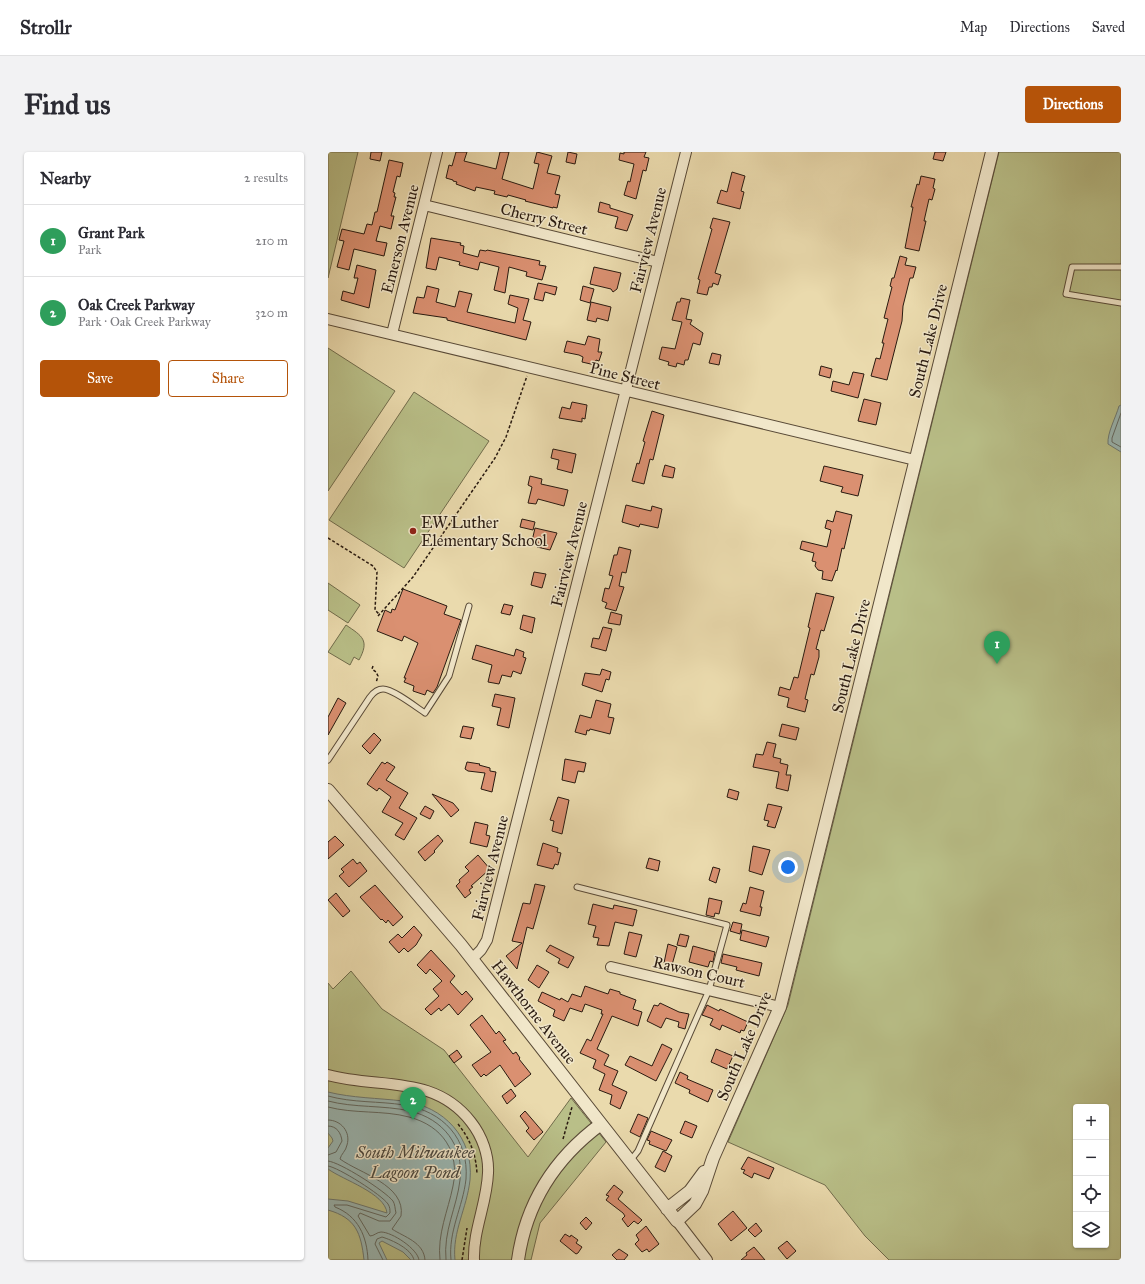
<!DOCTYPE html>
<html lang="en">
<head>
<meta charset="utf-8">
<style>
  body { margin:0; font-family:"IM FELL Great Primer",serif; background:#f2f2f3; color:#2b2b33 }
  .controls { position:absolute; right:12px; bottom:12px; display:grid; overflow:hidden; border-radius:4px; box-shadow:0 1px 3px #0004 }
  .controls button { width:36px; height:36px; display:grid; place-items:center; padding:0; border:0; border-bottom:1px solid #e1e1e2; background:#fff; color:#2b2b33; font:20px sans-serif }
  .you { position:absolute; left:460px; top:715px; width:14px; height:14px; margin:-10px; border:3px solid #fff; border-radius:50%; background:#1a73e8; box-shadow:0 0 0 6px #1a73e833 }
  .badge { display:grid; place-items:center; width:26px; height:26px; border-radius:50%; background:#b45309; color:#fff; font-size:13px; font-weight:700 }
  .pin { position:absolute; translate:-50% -33px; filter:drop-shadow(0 1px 2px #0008) }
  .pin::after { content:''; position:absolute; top:21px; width:14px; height:12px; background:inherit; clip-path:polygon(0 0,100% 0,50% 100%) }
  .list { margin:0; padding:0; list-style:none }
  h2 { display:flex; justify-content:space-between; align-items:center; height:52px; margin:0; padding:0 16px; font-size:17px }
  h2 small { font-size:13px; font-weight:400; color:#7c7c81 }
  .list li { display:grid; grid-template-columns:26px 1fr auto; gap:12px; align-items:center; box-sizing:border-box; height:72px; padding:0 16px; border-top:1px solid #e1e1e2 }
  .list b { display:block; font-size:15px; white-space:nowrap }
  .list p { margin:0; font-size:13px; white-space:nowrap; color:#7c7c81 }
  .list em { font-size:13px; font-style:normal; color:#7c7c81 }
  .actions { display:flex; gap:8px; padding:12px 16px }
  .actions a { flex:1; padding:9px 0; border:1px solid #b45309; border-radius:4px; text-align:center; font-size:14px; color:#b45309 }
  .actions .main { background:#b45309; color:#fff }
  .icon { flex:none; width:22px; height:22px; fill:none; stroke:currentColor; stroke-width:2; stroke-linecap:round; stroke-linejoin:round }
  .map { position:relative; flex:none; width:793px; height:1108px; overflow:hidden; border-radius:4px }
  header { display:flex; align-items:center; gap:24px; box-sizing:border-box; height:56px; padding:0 20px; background:#fff; border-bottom:1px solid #e1e1e2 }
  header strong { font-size:19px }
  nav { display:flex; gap:22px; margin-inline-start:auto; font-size:14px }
  .intro { display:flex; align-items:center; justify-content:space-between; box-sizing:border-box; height:96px; padding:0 24px }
  h1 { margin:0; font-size:28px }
  .button { padding:10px 18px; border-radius:4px; background:#b45309; color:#fff; font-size:14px; font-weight:700 }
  main { display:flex; gap:24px; padding:0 24px }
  aside { flex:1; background:#fff; border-radius:4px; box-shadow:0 1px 3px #0004 }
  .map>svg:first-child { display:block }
  .green { fill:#b9bf88; stroke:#716c4c; fill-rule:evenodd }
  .water { fill:#9bb8b4; stroke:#6d7972 }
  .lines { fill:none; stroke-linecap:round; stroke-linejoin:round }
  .shore { stroke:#626962; stroke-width:1 }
  .building { fill:#da9071; stroke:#291a10 }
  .service-casing { stroke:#594a37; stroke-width:7 }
  .minor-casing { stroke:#594a37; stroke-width:12 }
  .tertiary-casing { stroke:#594a37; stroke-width:14 }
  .path { stroke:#291a10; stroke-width:1.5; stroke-dasharray:3 2; stroke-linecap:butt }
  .service { stroke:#f1e7ca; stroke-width:5 }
  .minor { stroke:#f1e7ca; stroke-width:10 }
  .tertiary { stroke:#f1e7ca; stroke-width:12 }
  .poi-dot { fill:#8f2418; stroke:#f1e7ca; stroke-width:1.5 }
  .labels { text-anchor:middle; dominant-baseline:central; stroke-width:3; stroke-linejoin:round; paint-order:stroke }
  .street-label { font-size:16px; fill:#291a10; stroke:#f1e7ca }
  .poi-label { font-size:16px; fill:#291a10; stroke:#f1e7ca; text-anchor:start }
  .water-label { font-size:17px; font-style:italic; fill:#4b4941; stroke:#f1e7ca }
</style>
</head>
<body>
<header>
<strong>Strollr</strong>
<nav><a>Map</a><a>Directions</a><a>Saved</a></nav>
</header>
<div class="intro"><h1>Find us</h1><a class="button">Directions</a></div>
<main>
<aside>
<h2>Nearby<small>2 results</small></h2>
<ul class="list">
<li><span class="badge" style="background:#2e9e5b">1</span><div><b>Grant Park</b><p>Park</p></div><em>210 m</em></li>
<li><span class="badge" style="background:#2e9e5b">2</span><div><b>Oak Creek Parkway</b><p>Park · Oak Creek Parkway</p></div><em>320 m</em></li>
</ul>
<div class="actions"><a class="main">Save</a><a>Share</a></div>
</aside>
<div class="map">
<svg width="793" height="1108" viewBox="0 0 793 1108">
  <rect width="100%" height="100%" fill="#eadaad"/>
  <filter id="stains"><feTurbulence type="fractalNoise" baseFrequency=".005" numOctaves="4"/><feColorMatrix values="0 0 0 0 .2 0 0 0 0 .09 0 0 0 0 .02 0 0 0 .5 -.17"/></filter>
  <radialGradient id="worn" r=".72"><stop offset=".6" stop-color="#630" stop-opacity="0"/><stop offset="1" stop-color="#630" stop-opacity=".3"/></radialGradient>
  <!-- green -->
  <path class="green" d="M 0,0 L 30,0 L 0,126 Z
    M 671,0 L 793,0 L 793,1108 L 561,1108 L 537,1084 L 497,1033 L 400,990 L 460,853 ZM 748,955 L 778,955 L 778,1093 L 748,1093 Z
    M 0,196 L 67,239 L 0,339 Z
    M 86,240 L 161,289 L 76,416 L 1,368 Z
    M 0,431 L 32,453 L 20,471 L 0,458 Z
    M 18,473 C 34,484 42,488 31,508 L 26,505 L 22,513 L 0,500 Z
    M 23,819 L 54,857 L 116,898 L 200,1005 L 243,946 L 278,990 L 212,1071 L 203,1108 L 0,1108 L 0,831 L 5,837 Z"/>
  <!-- water -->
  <path class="water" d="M 793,253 L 793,300 L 780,292 C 779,281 788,265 791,254 Z
    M 0,940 C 24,946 50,946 75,949 C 116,954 146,986 142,1028 C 139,1056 124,1080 127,1108 L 83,1108 L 75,1100 L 54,1089 L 51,1091 L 59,1108 L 36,1108 C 33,1081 28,1066 0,1058 L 0,1047 L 20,1049 L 59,1061 C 57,1041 15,1028 0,1017 L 0,996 L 5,989 L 4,986 L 0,981 Z"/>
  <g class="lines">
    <!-- shore -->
    <path class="shore" d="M 793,261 L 784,286 L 784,290 L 793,295
      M 0,944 C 25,951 51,949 76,953 C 115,959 141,987 138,1027 C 135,1055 120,1079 123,1108
      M 0,949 C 26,956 55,953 82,959 C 115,967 136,993 132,1028 C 129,1055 115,1079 118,1108
      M 0,955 C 26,962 55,958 81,965 C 115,974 132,1000 125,1034 C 120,1059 109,1082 112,1108
      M 0,968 C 13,968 23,980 19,993 C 18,999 13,1002 12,1007 C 31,1021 78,1033 73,1064 L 64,1077 C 76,1085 96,1090 97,1108
      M 0,974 C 9,974 13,981 14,989 L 8,1000 L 0,1003
      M 0,1009 C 12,1010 57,1039 65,1049 C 67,1052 67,1057 68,1061 L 62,1069 L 51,1069 L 32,1061 L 30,1064 L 42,1084 C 46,1084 49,1080 53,1080 C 64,1080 90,1097 91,1108
      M 0,1014 C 10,1015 54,1043 60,1052 C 62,1055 62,1058 62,1061 L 58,1065 L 19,1053 L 6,1053 L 7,1055 C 30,1064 39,1084 40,1108
      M 55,1108 L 47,1092 L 49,1087 L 54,1085 C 64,1088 84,1097 86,1108"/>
  </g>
  <!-- building -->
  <path class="building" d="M 43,0 L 54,0 L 52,9 L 42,7 Z
    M 128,0 L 139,0 L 136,9 L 168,17 L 172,0 L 181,0 L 174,27 L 205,37 L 211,12 L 206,11 L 209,0 L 224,4 L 219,21 L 232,24 L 227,42 L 232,43 L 229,56 L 225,55 L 225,56 L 197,49 L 198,48 L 180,43 L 179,45 L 166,42 L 167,39 L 148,35 L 147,39 L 128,32 L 129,30 L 125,29 L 125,28 L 118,26 L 121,13 L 124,14 Z
    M 240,0 L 249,2 L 247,12 L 238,10 Z
    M 296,0 L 318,0 L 316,5 L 321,6 L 318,19 L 315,18 L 308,47 L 296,43 L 300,29 L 302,30 L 306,12 L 291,8 L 292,1 L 296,2 Z
    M 607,0 L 618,0 L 615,9 L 605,7 Z
    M 61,8 L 75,11 L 72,25 L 69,24 L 65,40 L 67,41 L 66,45 L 68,45 L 63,64 L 66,64 L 63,77 L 52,74 L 48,89 L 59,91 L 56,104 L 26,97 L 21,118 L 9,115 L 16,89 L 11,88 L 14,77 L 36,82 L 39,72 L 44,73 L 47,60 L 49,60 Z
    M 404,20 L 417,24 L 413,39 L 416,40 L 412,57 L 389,51 L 393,38 L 399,40 Z
    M 593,24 L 607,27 L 605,36 L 607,37 L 604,48 L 601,47 L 596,69 L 598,69 L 591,99 L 577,96 L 585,55 L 583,55 L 589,32 L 591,33 Z
    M 272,50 L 282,53 L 282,56 L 305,63 L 299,79 L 287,76 L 290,65 L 270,60 Z
    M 385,66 L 402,70 L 387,121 L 393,123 L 390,133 L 385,131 L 384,135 L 381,135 L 379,143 L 369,141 L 372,128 L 370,127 L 384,77 L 382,76 Z
    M 103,86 L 133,91 L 132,93 L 136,94 L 135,101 L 150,105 L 152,98 L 158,99 L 159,98 L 212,109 L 211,113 L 218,114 L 214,128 L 198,124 L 199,120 L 181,115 L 177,141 L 166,138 L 171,115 L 152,110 L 150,118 L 131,113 L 132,110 L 111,105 L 108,118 L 98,116 Z
    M 572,104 L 579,106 L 577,113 L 588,115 L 585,126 L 582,126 L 575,154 L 574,169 L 559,228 L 543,224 L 548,206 L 552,207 L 556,191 L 554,191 L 560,167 L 556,166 L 564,135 L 562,134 L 564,126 L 566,126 Z
    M 29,113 L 48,118 L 41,156 L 13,148 L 15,139 L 26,142 L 30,126 L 26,126 Z
    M 266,115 L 293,121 L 289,137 L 285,140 L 283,137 L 262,132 Z
    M 210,131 L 229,135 L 227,143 L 217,140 L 215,149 L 206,147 Z
    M 99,134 L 111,137 L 108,150 L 127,155 L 131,139 L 144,142 L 139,160 L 187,171 L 190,156 L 180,152 L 182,143 L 201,147 L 195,168 L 203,170 L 198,188 L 119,168 L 119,166 L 85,161 L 89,145 L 96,146 Z
    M 255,134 L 266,137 L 262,151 L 252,148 Z
    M 353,146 L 362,148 L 358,167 L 364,168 L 362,172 L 375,181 L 372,193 L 365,191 L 360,208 L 357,208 L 356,213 L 349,211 L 348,215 L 340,213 L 341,210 L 331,207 L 334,195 L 347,197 L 354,170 L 344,168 L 349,150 L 352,150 Z
    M 263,150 L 283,155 L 280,169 L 269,166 L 268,170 L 259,168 Z
    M 260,184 L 272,187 L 270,200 L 274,200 L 271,209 L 268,208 L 267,213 L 254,210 L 255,205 L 251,203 L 236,200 L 239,189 L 257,193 Z
    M 384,201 L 393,203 L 391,213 L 381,211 Z
    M 493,214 L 504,217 L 502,226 L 491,223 Z
    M 525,220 L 536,222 L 530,246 L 503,239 L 505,229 L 521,233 Z
    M 536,247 L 553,251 L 548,273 L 530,269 Z
    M 244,250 L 259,253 L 257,267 L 254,266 L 254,270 L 231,266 L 234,255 L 242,257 Z
    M 324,259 L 336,263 L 325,308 L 322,307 L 316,332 L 304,329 L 309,311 L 311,312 L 317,290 L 315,289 Z
    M 225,297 L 248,302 L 244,321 L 229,317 L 231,308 L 223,306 Z
    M 337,313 L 347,316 L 345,326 L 334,324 Z
    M 496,314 L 535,323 L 530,344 L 513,340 L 515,335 L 492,329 Z
    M 202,324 L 214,327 L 213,332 L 240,338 L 236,354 L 210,347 L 208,352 L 200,351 L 204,335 L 200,333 Z
    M 298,353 L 323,359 L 324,354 L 334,357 L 330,376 L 312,372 L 311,375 L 294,370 Z
    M 508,359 L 524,363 L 516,397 L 514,396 L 509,419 L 508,418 L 504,429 L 494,427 L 495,419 L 490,418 L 487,414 L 488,410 L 484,409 L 486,401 L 472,397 L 474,389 L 499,395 L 503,378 L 497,376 L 499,368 L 505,370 Z
    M 194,367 L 207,370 L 205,378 L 192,375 Z
    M 207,376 L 229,381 L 222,398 L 209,395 L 210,390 L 204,389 Z
    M 291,395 L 303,398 L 298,421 L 294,420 L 291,434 L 296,435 L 288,459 L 277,456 L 279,451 L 274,449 L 277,436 L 281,437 L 285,424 L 281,423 L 286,403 L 289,403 Z
    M 206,420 L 218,422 L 214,436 L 203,433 Z
    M 75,437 L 119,454 L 116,462 L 133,468 L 109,535 L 105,541 L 99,538 L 97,543 L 85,539 L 86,534 L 76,530 L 78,526 L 76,526 L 90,491 L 76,484 L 74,489 L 49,479 L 57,458 L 63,461 L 64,457 L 67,458 Z
    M 488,441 L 506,445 L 496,479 L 493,478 L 488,497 L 491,498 L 491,505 L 486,523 L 483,522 L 477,547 L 480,548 L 477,560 L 459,555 L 461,546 L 450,543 L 452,535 L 462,538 L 466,525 L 470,526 L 482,476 L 480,475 Z
    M 176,452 L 185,454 L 182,463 L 173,461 Z
    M 283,460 L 294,463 L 292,473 L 280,471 Z
    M 195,463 L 207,466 L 204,481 L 192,477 Z
    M 275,475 L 284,477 L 278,499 L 263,495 L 265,486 L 271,487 Z
    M 148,493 L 186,504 L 188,497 L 196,500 L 195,505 L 198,506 L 193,522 L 185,519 L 183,525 L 174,523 L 171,532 L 160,530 L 164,513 L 144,507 Z
    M 274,517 L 283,520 L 281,528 L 278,527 L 274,540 L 254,533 L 257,521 L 272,523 Z
    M 167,542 L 187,546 L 181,576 L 169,573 L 173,556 L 164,554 Z
    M 10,546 L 18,551 L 0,583 L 0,565 Z
    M 268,548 L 283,552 L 280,565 L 286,566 L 282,582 L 262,577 L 261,579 L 259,578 L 258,583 L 247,580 L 252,563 L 263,566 Z
    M 454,572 L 471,576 L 468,588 L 451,584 Z
    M 135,574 L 146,576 L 143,587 L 132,585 Z
    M 46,581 L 53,588 L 42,602 L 34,594 Z
    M 439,590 L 448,592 L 445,605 L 453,607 L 452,611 L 460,613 L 458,623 L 463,623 L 460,639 L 448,636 L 451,620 L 425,615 L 428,602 L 435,603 Z
    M 237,607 L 258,611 L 256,620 L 250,619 L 247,631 L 234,628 Z
    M 54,610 L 57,612 L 59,610 L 67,615 L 58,628 L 80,641 L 71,656 L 89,666 L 76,688 L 67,683 L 75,671 L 54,660 L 63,645 L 51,636 L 49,639 L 39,632 Z
    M 139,610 L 152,612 L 151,613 L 162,616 L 162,619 L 168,620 L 164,640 L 153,637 L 157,621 L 140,619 L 137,617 Z
    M 401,637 L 411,640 L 409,648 L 399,645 Z
    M 104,642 L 125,651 L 131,658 L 123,665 Z
    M 230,645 L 241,648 L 234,682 L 224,679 L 226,669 L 222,668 Z
    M 440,652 L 454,655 L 447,676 L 439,674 L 441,669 L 436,668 Z
    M 97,654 L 106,659 L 102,667 L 92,662 Z
    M 147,670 L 160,673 L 158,683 L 162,684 L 159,695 L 142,691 Z
    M 110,683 L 115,689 L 106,699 L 107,700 L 97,709 L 90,700 Z
    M 7,684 L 16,693 L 0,707 L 0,690 Z
    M 215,691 L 230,696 L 229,700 L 233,701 L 230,713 L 227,712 L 225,717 L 209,713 Z
    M 425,694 L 442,698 L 434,723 L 421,719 Z
    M 150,703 L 162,717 L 143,734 L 145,735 L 141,738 L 143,741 L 137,746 L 128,734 L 132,730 L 131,728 L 141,719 L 137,715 Z
    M 321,706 L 332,709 L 330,719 L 318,716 Z
    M 25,707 L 29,712 L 32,710 L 39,719 L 21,735 L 11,724 L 16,720 L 13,717 Z
    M 385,715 L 392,717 L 388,731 L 381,728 Z
    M 207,732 L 217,734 L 205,777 L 199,775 L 189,817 L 178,804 L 194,791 L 184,789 L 195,751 L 202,752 Z
    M 47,733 L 75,765 L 65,774 L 60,768 L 58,771 L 54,767 L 53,768 L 32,745 Z
    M 422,735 L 436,739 L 432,755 L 434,755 L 432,764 L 412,759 L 415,751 L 418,752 Z
    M 8,741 L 22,759 L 15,765 L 0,748 Z
    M 381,746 L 394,749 L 391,762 L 387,761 L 386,765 L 378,763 Z
    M 265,752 L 285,757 L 286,753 L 309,758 L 305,774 L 287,770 L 281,794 L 269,793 L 271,786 L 265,785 L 268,774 L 260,772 Z
    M 405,770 L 414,772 L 412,782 L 402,779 Z
    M 86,774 L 94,783 L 88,793 L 80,800 L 76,796 L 71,801 L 61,790 L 70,782 L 74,786 Z
    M 414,778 L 441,785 L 438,795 L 412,788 Z
    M 301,780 L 314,783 L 308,805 L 296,802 Z
    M 352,782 L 361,784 L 358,795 L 349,793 Z
    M 340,792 L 349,795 L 344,813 L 336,811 Z
    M 222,793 L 246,805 L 240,816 L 230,811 L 232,807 L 218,799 Z
    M 365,794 L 387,800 L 385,810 L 382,809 L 380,815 L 361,810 Z
    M 103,798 L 127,824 L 122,830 L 134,843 L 138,839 L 145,847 L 130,863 L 121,852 L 113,859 L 111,856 L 103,863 L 97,857 L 111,844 L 105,837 L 114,829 L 102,817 L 98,822 L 89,813 Z
    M 395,802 L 434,811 L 431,824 L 408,818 L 409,815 L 393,811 Z
    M 209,813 L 221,820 L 211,836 L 200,828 Z
    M 257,834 L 280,842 L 282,837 L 292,840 L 292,842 L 308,848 L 305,857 L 314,860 L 310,874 L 284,864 L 269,897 L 281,903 L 276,913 L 290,919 L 284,933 L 299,940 L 292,957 L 282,952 L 284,943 L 271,938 L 277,922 L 265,916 L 268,908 L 252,901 L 259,887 L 263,889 L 275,862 L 273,862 L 274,858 L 257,852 L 254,860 L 242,856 L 236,869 L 225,864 L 227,858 L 210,849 L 214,840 L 232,848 L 233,846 L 240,850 L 244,842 L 253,845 Z
    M 332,851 L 351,860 L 361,862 L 357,877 L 350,875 L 351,870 L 338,866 L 333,876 L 319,869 L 326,853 L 330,854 Z
    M 379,853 L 391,859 L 392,857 L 420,870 L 416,879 L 413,878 L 412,881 L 394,873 L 392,878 L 382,873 L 385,867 L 374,863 Z
    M 154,863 L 168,882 L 171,879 L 178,888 L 175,889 L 185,902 L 188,900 L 192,906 L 191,907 L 203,922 L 187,935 L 172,913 L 158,924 L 156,922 L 153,925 L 144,913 L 163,900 L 142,873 Z
    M 334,892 L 344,897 L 328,929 L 297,913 L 302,904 L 324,914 Z
    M 388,897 L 405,904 L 399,917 L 383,910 Z
    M 129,898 L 134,905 L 126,911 L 121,904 Z
    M 352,920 L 360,924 L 359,927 L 385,938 L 380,950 L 361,941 L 362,938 L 347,931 Z
    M 183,937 L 188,944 L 179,952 L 174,944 Z
    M 197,959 L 215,980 L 206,988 L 198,979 L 201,976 L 192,964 Z
    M 310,962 L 320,966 L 312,985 L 302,980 Z
    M 357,969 L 369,974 L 364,986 L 352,981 Z
    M 323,979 L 344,988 L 338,999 L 321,992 L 322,989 L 319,988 Z
    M 335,999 L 344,1004 L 337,1020 L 327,1015 Z
    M 420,1005 L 446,1016 L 441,1027 L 426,1021 L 424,1026 L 415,1021 L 417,1018 L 413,1017 Z
    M 286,1033 L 295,1040 L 290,1047 L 314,1068 L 310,1072 L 306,1069 L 300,1075 L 294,1067 L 297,1064 L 295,1061 L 278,1048 L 281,1044 L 278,1043 Z
    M 405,1059 L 419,1076 L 403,1089 L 390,1072 Z
    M 258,1065 L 264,1071 L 258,1078 L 252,1071 Z
    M 428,1071 L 434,1079 L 427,1085 L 420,1078 Z
    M 318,1074 L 331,1092 L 321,1100 L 319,1097 L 314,1100 L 307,1092 L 311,1088 L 308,1083 Z
    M 237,1082 L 242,1085 L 243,1083 L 250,1088 L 248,1091 L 254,1095 L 250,1101 L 248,1102 L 232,1089 Z
    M 459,1089 L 468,1099 L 459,1107 L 450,1096 Z
    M 426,1095 L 437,1108 L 413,1108 L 419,1103 L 418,1101 Z
    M 291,1097 L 300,1103 L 296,1108 L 289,1108 L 284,1103 Z"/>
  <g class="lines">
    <!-- service casing -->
    <g class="service-casing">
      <path id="service" d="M 793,115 L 744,115 L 738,142 L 793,151
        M 0,608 L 42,545 C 45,541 49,537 55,537 C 65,537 88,555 97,561 L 121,524 L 141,454
        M 249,735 L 399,773 L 381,838 L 310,999 L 302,1009"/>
    </g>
    <!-- minor casing -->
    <g class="minor-casing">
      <path id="minor" d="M 96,53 L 330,110
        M 0,167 L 587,308
        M 64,182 L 109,0
        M 144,807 L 153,798 L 159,788 L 358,0
        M 283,815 L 452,855
        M 0,923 C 51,937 106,922 143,970 C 154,984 161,1003 160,1021 C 159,1051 145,1078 146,1108
        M 349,1069 L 379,1108"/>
    </g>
    <!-- tertiary casing -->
    <g class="tertiary-casing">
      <path id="tertiary" d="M 0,638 L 133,793 L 349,1069 L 367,1052 L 374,1039 L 385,1006 L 452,855 L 664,0
        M 339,1057 L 362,1039 L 376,1020
        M 190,1108 C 198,1051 227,1006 273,972"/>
    </g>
    <!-- path -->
    <path class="path" d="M 0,386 L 45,414 L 49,420 L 47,458 L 51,462
      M 50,464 L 85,425 L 167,306 L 178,285 L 199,224
      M 45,514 L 44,517 L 48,520 L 50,524 L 48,531
      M 130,972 C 142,987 148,1002 149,1022
      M 235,987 L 244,955
      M 134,1108 L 139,1076"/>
    <!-- service -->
    <use href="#service" class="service"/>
    <!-- minor -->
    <use href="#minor" class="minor"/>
    <!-- tertiary -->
    <use href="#tertiary" class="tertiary"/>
  </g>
  <!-- markers -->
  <circle class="poi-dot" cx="85" cy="379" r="4"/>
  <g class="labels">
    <!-- street labels -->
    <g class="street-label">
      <text transform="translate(216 67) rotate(14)">Cherry Street</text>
      <text transform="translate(72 87) rotate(-76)">Emerson Avenue</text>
      <text transform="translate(320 88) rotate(-76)">Fairview Avenue</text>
      <text transform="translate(600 189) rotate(-76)">South Lake Drive</text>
      <text transform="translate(297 224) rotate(14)">Pine Street</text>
      <text transform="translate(241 402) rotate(-76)">Fairview Avenue</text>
      <text transform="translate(523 504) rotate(-76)">South Lake Drive</text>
      <text transform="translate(162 716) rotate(-76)">Fairview Avenue</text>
      <text transform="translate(371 820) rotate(13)">Rawson Court</text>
      <text transform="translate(206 860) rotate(52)">Hawthorne Avenue</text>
      <text transform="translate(416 894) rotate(-67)">South Lake Drive</text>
    </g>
    <!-- poi labels -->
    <g class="poi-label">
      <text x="93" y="370">EW Luther<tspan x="93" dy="18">Elementary School</tspan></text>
    </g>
    <!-- water labels -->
    <g class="water-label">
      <text x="87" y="1000">South Milwaukee<tspan x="87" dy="20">Lagoon Pond</tspan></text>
    </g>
  </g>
  <rect width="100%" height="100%" filter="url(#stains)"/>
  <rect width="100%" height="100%" fill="url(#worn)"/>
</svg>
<div class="controls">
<button>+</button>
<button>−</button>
<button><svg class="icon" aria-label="locate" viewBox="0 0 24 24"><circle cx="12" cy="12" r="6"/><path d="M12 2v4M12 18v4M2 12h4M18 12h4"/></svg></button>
<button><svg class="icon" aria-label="layers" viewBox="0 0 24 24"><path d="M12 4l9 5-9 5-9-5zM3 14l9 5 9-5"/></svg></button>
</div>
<div class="you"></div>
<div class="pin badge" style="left:669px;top:512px;background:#2e9e5b">1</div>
<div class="pin badge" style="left:85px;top:968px;background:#2e9e5b">2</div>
</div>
</main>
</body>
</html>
